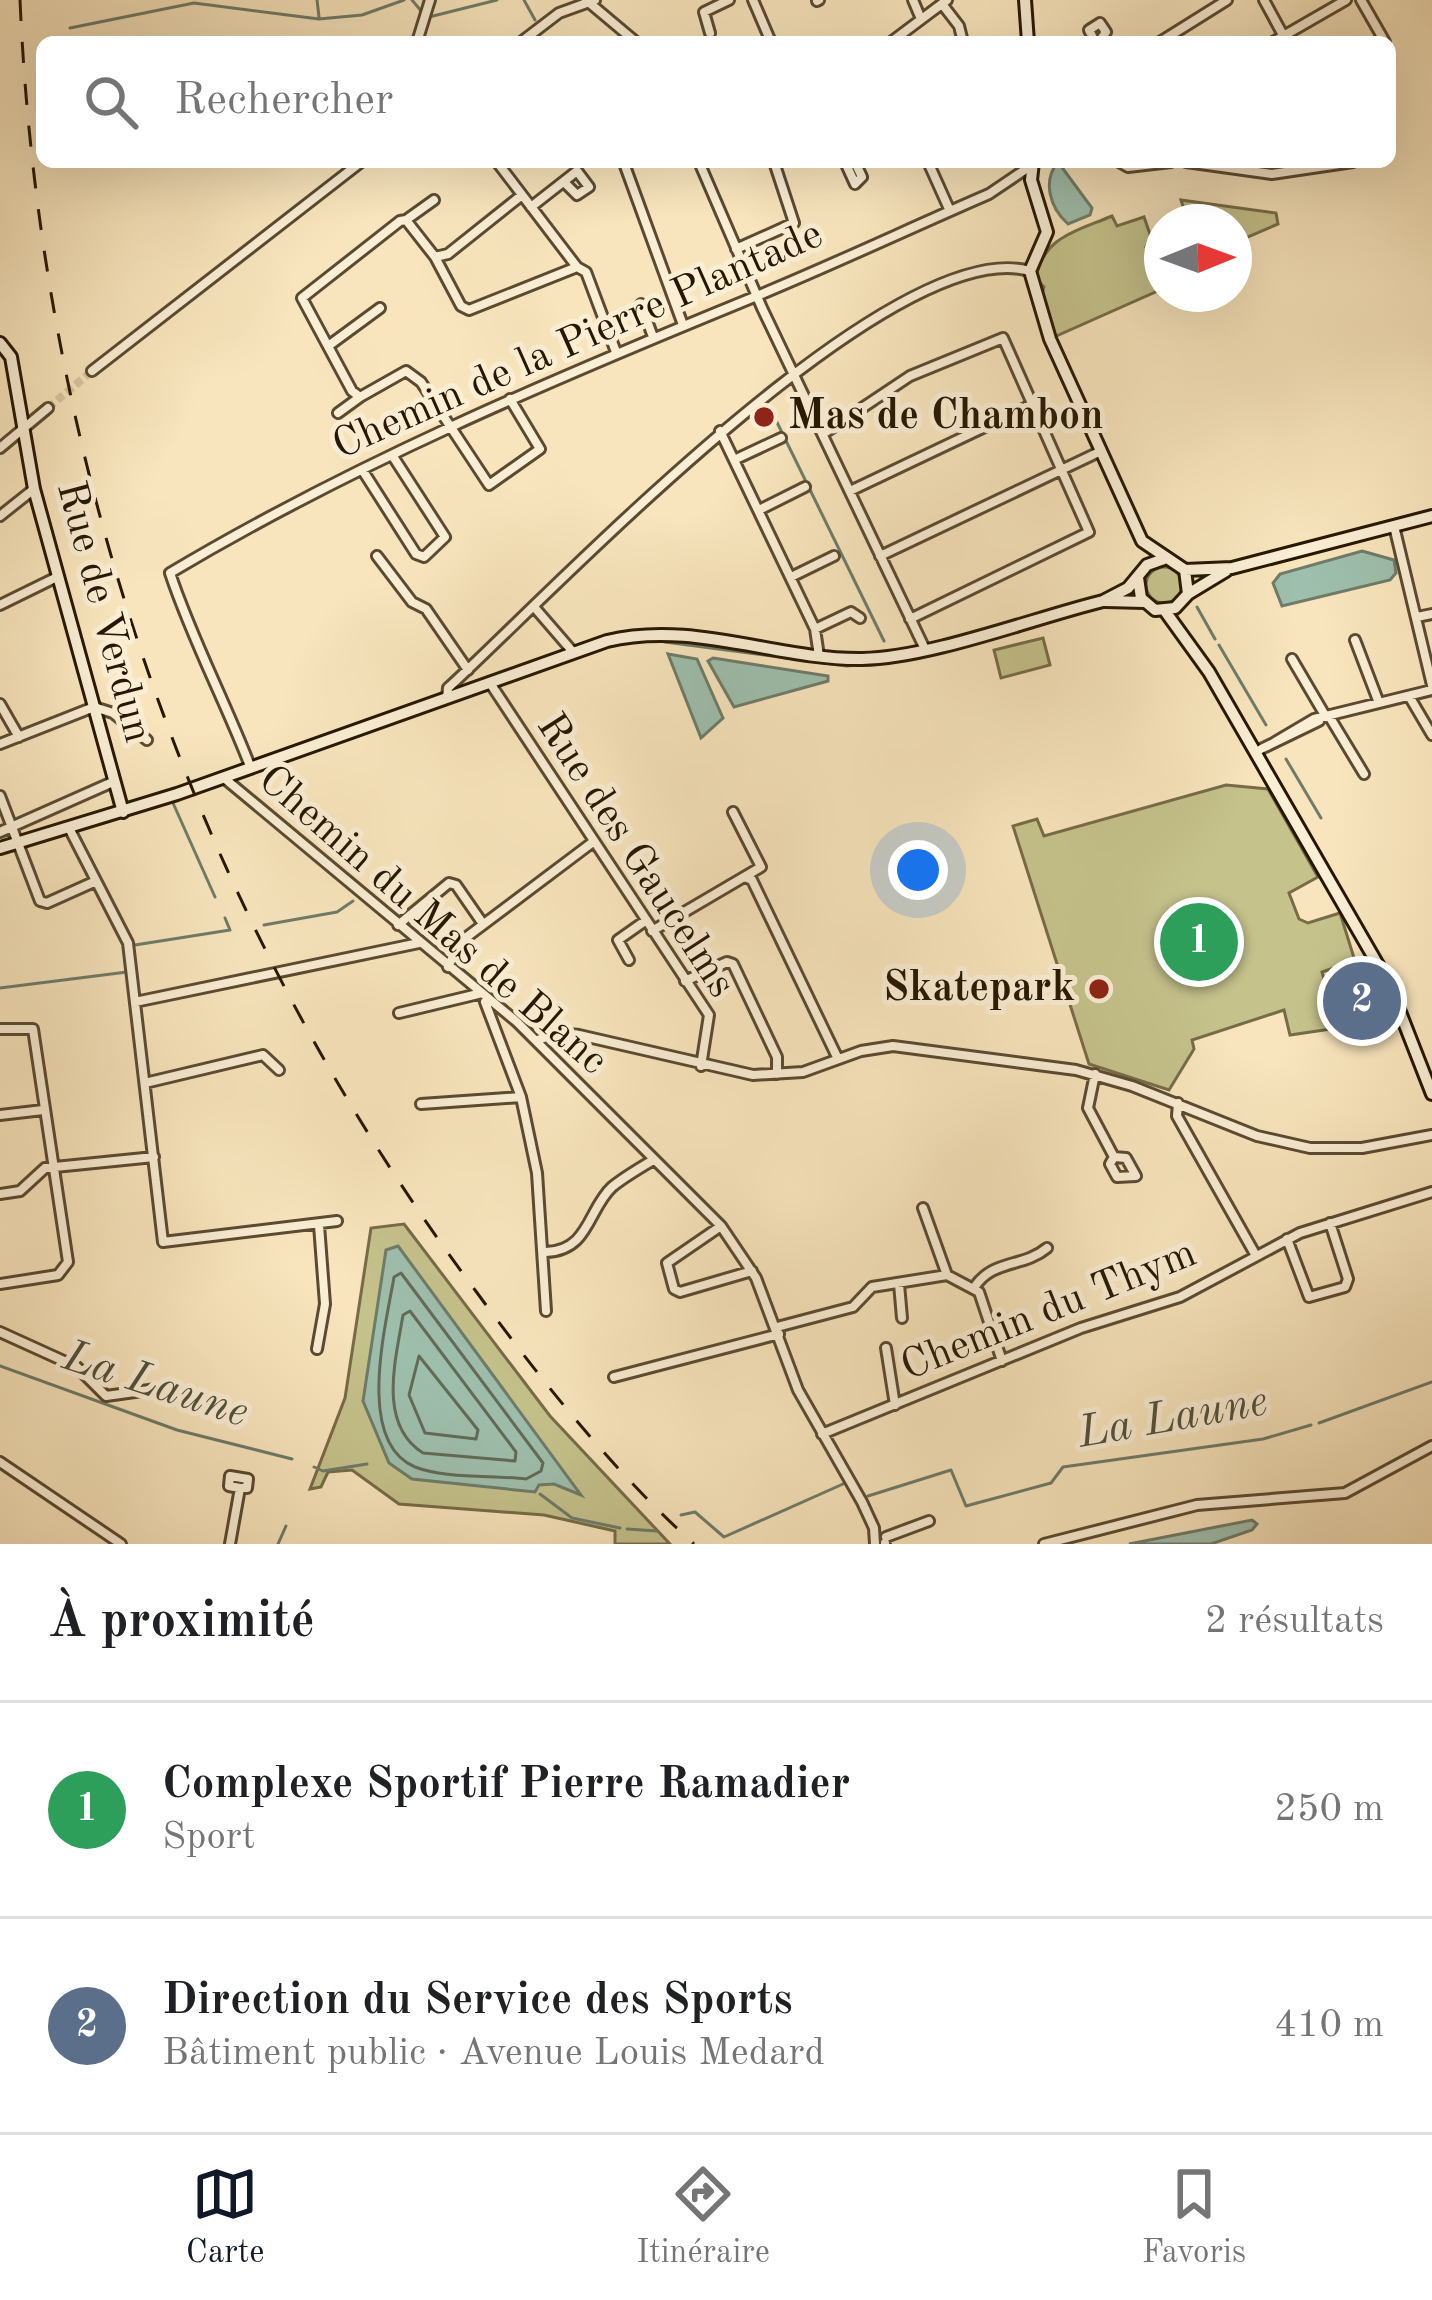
<!DOCTYPE html>
<html lang="fr">
<head>
<meta charset="utf-8">
<style>
  body { margin:0; font-family:"Old Standard TT",serif; background:#f2f2f2; color:#202124 }
  .compass { position:absolute; left:1144px; top:204px; width:108px; height:108px; border-radius:50%; background:#fff; box-shadow:0 12px 48px #0002; rotate:89deg }
  .you { position:absolute; left:918px; top:870px; width:42px; height:42px; margin:-30px; border:9px solid #fff; border-radius:50%; background:#1a73e8; box-shadow:0 0 0 18px #1a73e833 }
  .badge { display:grid; place-items:center; width:78px; height:78px; border-radius:50%; background:#111827; color:#fff; font-size:39px; font-weight:700 }
  .pin { position:absolute; translate:-50% -50%; border:6px solid #fff; box-shadow:0 3px 12px #0006 }
  .list { margin:0; padding:0; list-style:none }
  h2 { display:flex; justify-content:space-between; align-items:center; height:156px; margin:0; padding:0 48px; font-size:51px }
  h2 small { font-size:39px; font-weight:400; color:#757577 }
  .list li { display:grid; grid-template-columns:78px 1fr auto; gap:36px; align-items:center; box-sizing:border-box; height:216px; padding:0 48px; border-top:3px solid #e0e0e0 }
  .list b { display:block; font-size:45px; white-space:nowrap }
  .list p { margin:0; font-size:39px; white-space:nowrap; color:#757577 }
  .list em { font-size:39px; font-style:normal; color:#757577 }
  .icon { flex:none; width:66px; height:66px; fill:none; stroke:currentColor; stroke-width:2; stroke-linecap:round; stroke-linejoin:round }
  .map { position:relative; flex:none; width:1432px; height:1544px; overflow:hidden }
  .search { position:absolute; background:#fff; box-shadow:0 12px 48px #0002; left:36px; right:36px; top:36px; height:132px; display:flex; align-items:center; gap:30px; box-sizing:border-box; padding:0 42px; border-radius:18px; color:#757577; font-size:45px }
  .sheet { height:588px; background:#fff }
  nav { display:flex; justify-content:space-around; align-items:center; box-sizing:border-box; height:168px; border-top:3px solid #e0e0e0; background:#fff; font-size:33px; color:#757577 }
  nav a { display:grid; justify-items:center; gap:6px }
  nav .on { color:#111827 }
  .map>svg:first-child { display:block }
  .green { fill:#c5c28c; stroke:#766c47; stroke-width:3 }
  .water { fill:#9ebfad; stroke:#6e7c69; stroke-width:3 }
  .lines { fill:none; stroke-linecap:round; stroke-linejoin:round }
  .shore { stroke:#626b58; stroke-width:3 }
  .stream { stroke:#6e7c69; stroke-width:3 }
  .street-tunnel { stroke:#d9c6a1; stroke-width:8; stroke-dasharray:8 4; stroke-linecap:butt }
  .street-casing { stroke:#5b4a31; stroke-width:14 }
  .secondary-casing { stroke:#271702; stroke-width:16 }
  .street { stroke:#faeed4; stroke-width:8 }
  .secondary { stroke:#faeed4; stroke-width:10 }
  .rail { stroke:#271702; stroke-width:3; stroke-dasharray:21 21; stroke-linecap:butt }
  .poi-dot { fill:#8f2418; stroke:#faeed4; stroke-width:4.5 }
  .labels { text-anchor:middle; dominant-baseline:central; stroke-width:10; stroke-linejoin:round; paint-order:stroke }
  .street-label { font-size:42px; fill:#271702; stroke:#faeed4 }
  .poi-label { font-size:42px; font-weight:bold; fill:#271702; stroke:#faeed4; text-anchor:start }
  .water-label { font-size:45px; font-style:italic; fill:#51523e; stroke:#faeed4 }
</style>
</head>
<body>
<div class="map">
<svg width="1432" height="1544" viewBox="0 0 1432 1544">
  <rect width="100%" height="100%" fill="#f8e5bd"/>
  <filter id="stains"><feTurbulence type="fractalNoise" baseFrequency=".00167" numOctaves="4"/><feColorMatrix values="0 0 0 0 .2 0 0 0 0 .09 0 0 0 0 .02 0 0 0 .5 -.17"/></filter>
  <radialGradient id="worn" r=".72"><stop offset=".6" stop-color="#630" stop-opacity="0"/><stop offset="1" stop-color="#630" stop-opacity=".3"/></radialGradient>
  <!-- green -->
  <path class="green" d="M 1181,200 L 1276,213 L 1278,224 L 1234,243 L 1234,222 L 1188,222 Z
    M 1112,216 L 1117,226 L 1144,217 L 1151,237 L 1146,247 L 1162,256 L 1162,289 L 1054,337 L 1040,301 L 1044,287 L 1036,279 C 1042,237 1077,231 1112,216 Z
    M1146 585a18 18 0 1 1 36 0a18 18 0 1 1-36 0Z
    M 1043,638 L 1050,665 L 1001,678 L 994,650 Z
    M 1226,785 L 1268,789 L 1318,877 L 1289,893 L 1299,919 L 1308,923 L 1340,913 L 1355,961 L 1322,972 L 1338,1028 L 1290,1035 L 1284,1010 L 1192,1040 L 1194,1049 L 1169,1090 L 1089,1064 L 1013,826 L 1037,819 L 1044,836 Z
    M 404,1224 L 550,1416 L 670,1544 L 615,1544 L 615,1531 L 544,1515 L 399,1504 L 352,1470 L 328,1472 L 321,1487 L 310,1489 L 345,1398 L 371,1228 Z"/>
  <!-- water -->
  <path class="water" d="M 1058,162 L 1092,208 L 1090,215 L 1068,224 C 1050,208 1042,181 1058,162 Z
    M 1362,551 L 1394,560 L 1396,573 L 1390,580 L 1282,606 L 1273,583 L 1280,574 Z
    M 668,654 L 697,659 L 723,718 L 701,738 Z
    M 713,658 L 828,676 L 828,681 L 734,707 L 708,661 Z
    M 398,1246 L 581,1495 L 554,1484 L 539,1485 L 535,1492 L 412,1479 L 389,1463 L 363,1401 L 386,1250 Z
    M 1252,1520 L 1257,1524 L 1252,1530 L 1211,1544 L 1129,1544 Z"/>
  <g class="lines">
    <!-- shore -->
    <path class="shore" d="M 401,1273 L 543,1463 L 541,1471 L 526,1479 C 493,1475 446,1479 415,1467 C 355,1442 386,1325 394,1277 Z
      M 410,1311 L 516,1452 L 515,1461 L 423,1453 C 377,1424 396,1359 403,1315 Z
      M 419,1356 L 478,1430 L 476,1439 L 425,1433 L 409,1395 Z"/>
    <!-- stream -->
    <path class="stream" d="M 317,0 L 319,17
      M 412,0 L 422,12
      M 524,0 L 535,20
      M 429,17 L 497,0
      M 70,28 L 194,3 L 319,19 L 362,15 L 404,0
      M 492,42 L 497,39
      M 769,406 L 884,641
      M 1197,607 L 1215,639
      M 665,642 L 847,666 L 896,661
      M 1219,645 L 1266,725
      M 1286,759 L 1321,818
      M 173,803 L 215,897
      M 264,925 L 337,912 L 353,901
      M 135,945 L 230,930 L 225,918
      M 0,988 L 127,972
      M 0,1366 L 177,1430 L 292,1459
      M 1319,1423 L 1432,1382
      M 314,1467 L 323,1471 L 367,1464
      M 540,1494 L 572,1518 L 620,1528
      M 868,1496 L 951,1470 L 966,1506 L 1051,1483 L 1063,1467 L 1263,1439 L 1311,1425
      M 681,1515 L 695,1512 L 724,1537 L 843,1484
      M 627,1529 L 657,1531
      M 278,1544 L 286,1526"/>
    <!-- street-tunnel -->
    <path class="street-tunnel" d="M 48,408 L 92,371"/>
    <!-- street casing -->
    <g class="street-casing">
      <path id="street" d="M 586,0 L 636,42
        M 753,0 L 771,42
        M 913,0 L 921,19
        M 1264,0 L 1283,35
        M 1361,0 L 1385,42
        M 817,1 L 819,0
        M 942,4 L 959,26 L 963,42
        M 710,33 L 704,12 L 729,0
        M 417,42 L 430,0
        M 521,42 L 559,13 L 595,0
        M 891,42 L 947,0
        M 1095,42 L 1089,30 L 1100,23 L 1106,32 L 1099,42
        M 1160,42 L 1227,0
        M 1273,42 L 1346,0
        M 497,162 L 577,267
        M 699,162 L 762,308 L 924,647
        M 845,162 L 855,184 L 862,177 L 855,162
        M 928,162 L 950,211
        M 1119,162 L 1128,167 L 1171,162
        M 1186,162 L 1272,174 L 1353,162
        M 625,166 L 683,325
        M 531,207 L 577,171 L 589,187 L 577,195 L 564,182
        M 406,220 L 434,200
        M 736,249 L 794,223 L 774,162
        M 435,257 L 461,306 L 469,310 L 577,267 L 586,272 L 616,352
        M 641,304 L 653,337
        M 331,344 L 380,308
        M 92,371 L 361,162
        M 510,399 L 540,449 L 489,485 L 421,382 L 406,371 L 360,397 L 352,391 L 302,298 L 400,221 L 406,220 L 435,257 L 448,254 L 522,195
        M 338,413 L 360,397
        M 720,431 L 815,629 L 819,656
        M 823,434 L 910,376 L 1003,338 L 1089,532 L 910,619
        M 0,448 L 48,408
        M 734,460 L 781,438
        M 363,471 L 416,554 L 424,557 L 445,537 L 394,458
        M 850,491 L 1031,405
        M 759,510 L 805,487
        M 0,516 L 34,489
        M 1394,526 L 1432,685
        M 377,556 L 412,602 L 426,609 L 468,670
        M 880,556 L 1099,452
        M 791,577 L 834,556
        M 0,605 L 57,577
        M 535,608 L 573,652
        M 1417,617 L 1432,614
        M 815,629 L 851,612 L 860,618
        M 1355,640 L 1379,703
        M 1292,659 L 1326,717
        M 490,683 L 709,1015 L 701,1066
        M 1409,696 L 1432,735
        M 447,698 L 448,688 C 551,594 891,232 1030,271
        M 0,704 L 19,737
        M 1329,716 L 1364,774
        M 1275,742 L 1314,719 L 1432,690
        M 0,744 L 94,707 L 113,713 L 147,740
        M 1261,749 L 1319,721
        M 250,766 C 225,701 191,637 170,573 C 353,464 549,381 747,300 C 828,267 908,229 989,194 L 1032,165
        M 224,778 L 517,1022 L 721,1226 L 756,1278 L 798,1390 L 862,1502 L 874,1528 L 875,1544
        M 0,796 L 40,901 L 47,903 L 96,881
        M 69,828 L 128,943 L 163,1242 L 337,1221
        M 0,832 L 115,781
        M 745,877 L 752,880 L 838,1059
        M 398,925 L 449,883 L 456,885 L 483,924
        M 652,931 L 761,867 L 733,812
        M 629,960 L 618,940 L 645,921
        M 448,967 L 460,942 L 593,842
        M 685,981 L 727,962 L 733,964 L 777,1057 L 777,1074
        M 135,1002 L 419,943
        M 485,1002 L 521,1097 L 537,1173 L 546,1311
        M 399,1013 L 478,994
        M 0,1029 L 33,1029 L 68,1262 L 58,1275 L 0,1284
        M 537,1040 L 561,1033 L 579,1035 L 753,1075 L 803,1072 L 861,1051 L 893,1046 L 1076,1070 L 1132,1086 L 1257,1136 L 1310,1148 L 1362,1148 L 1432,1135
        M 1095,1074 L 1088,1108 L 1114,1157 L 1126,1158 L 1136,1176 L 1117,1177 L 1110,1164 L 1114,1157
        M 145,1083 L 263,1055 L 279,1070
        M 1178,1103 L 1177,1116 L 1255,1254
        M 421,1104 L 521,1097
        M 0,1115 L 43,1110
        M 0,1194 L 20,1191 L 45,1168 L 154,1157
        M 923,1208 L 947,1275 L 979,1292 L 1002,1361
        M 721,1226 L 667,1263 L 674,1289 L 680,1292 L 752,1271
        M 1287,1239 L 1309,1297 L 1345,1287 L 1348,1279 L 1330,1223
        M 546,1252 C 589,1251 588,1209 612,1187 C 624,1177 640,1168 653,1160
        M 899,1284 L 902,1318
        M 974,1288 C 992,1259 1023,1268 1047,1248
        M 777,1327 L 853,1307 L 872,1287 L 947,1275
        M 0,1332 L 77,1367 L 106,1396 L 171,1387
        M 886,1348 L 895,1405
        M 317,1349 L 325,1304 L 319,1225
        M 614,1377 L 779,1334
        M 822,1434 L 1081,1328 L 1180,1297 L 1300,1233 L 1432,1192
        M 0,1462 L 121,1544
        M 886,1537 L 929,1521
        M 230,1544 L 240,1488 L 247,1488 L 248,1479 L 230,1476 L 229,1486 L 240,1488
        M 885,1544 L 885,1543
        M 1044,1544 L 1197,1505 L 1345,1493 L 1432,1446"/>
    </g>
    <!-- secondary casing -->
    <g class="secondary-casing">
      <path id="secondary" d="M 1025,0 L 1028,42
        M 1033,162 L 1031,180 L 1047,232 L 1030,271 L 1050,339 L 1142,541 L 1185,570 L 1188,594 L 1175,608 L 1155,610 L 1141,598 L 1138,578
        M 0,343 L 11,357 L 34,489 L 123,812
        M 1185,570 L 1232,568 L 1432,516
        M 1188,594 L 1226,571
        M 1106,601 L 1144,602
        M 1165,611 L 1209,672 L 1389,984 L 1432,1094
        M 0,848 L 177,794 L 607,641 C 693,620 776,660 862,659 C 930,658 1034,618 1103,601 L 1128,588 L 1147,565 L 1164,559"/>
    </g>
    <!-- street -->
    <use href="#street" class="street"/>
    <!-- secondary -->
    <use href="#secondary" class="secondary"/>
    <!-- rail -->
    <path class="rail" d="M 20,0 C 40,465 197,917 475,1290 C 541,1380 611,1469 694,1544"/>
  </g>
  <!-- markers -->
  <g class="poi-dot">
    <circle cx="764" cy="417" r="12"/>
    <circle cx="1099" cy="989" r="12"/>
  </g>
  <g class="labels">
    <!-- street labels -->
    <g class="street-label">
      <text transform="translate(578 341) rotate(-24)">Chemin de la Pierre Plantade</text>
      <text transform="translate(103 612) rotate(75)">Rue de Verdun</text>
      <text transform="translate(635 856) rotate(57)">Rue des Gaucelms</text>
      <text transform="translate(432 921) rotate(41)">Chemin du Mas de Blanc</text>
      <text transform="translate(1049 1311) rotate(-22)">Chemin du Thym</text>
    </g>
    <!-- poi labels -->
    <g class="poi-label">
      <text x="788" y="417">Mas de Chambon</text>
      <text x="1075" y="989" text-anchor="end">Skatepark</text>
    </g>
    <!-- water labels -->
    <g class="water-label">
      <text transform="translate(155 1386) rotate(18)">La Laune</text>
      <text transform="translate(1173 1419) rotate(-10)">La Laune</text>
    </g>
  </g>
  <rect width="100%" height="100%" filter="url(#stains)"/>
  <rect width="100%" height="100%" fill="url(#worn)"/>
</svg>
<svg class="compass" viewBox="-18 -18 36 36"><path d="M0-13l5 13h-10z" fill="#e53935"/><path d="M0 13l5-13h-10z" fill="#757577"/></svg>
<div class="you"></div>
<div class="pin badge" style="left:1199px;top:942px;background:#2e9e5b">1</div>
<div class="pin badge" style="left:1362px;top:1001px;background:#5c6f8a">2</div>
<div class="search"><svg class="icon" aria-label="search" viewBox="0 0 24 24"><circle cx="10" cy="10" r="6"/><path d="M15 15l6 6"/></svg>Rechercher</div>
</div>
<section class="sheet">
<h2>À proximité<small>2 résultats</small></h2>
<ul class="list">
<li><span class="badge" style="background:#2e9e5b">1</span><div><b>Complexe Sportif Pierre Ramadier</b><p>Sport</p></div><em>250 m</em></li>
<li><span class="badge" style="background:#5c6f8a">2</span><div><b>Direction du Service des Sports</b><p>Bâtiment public · Avenue Louis Medard</p></div><em>410 m</em></li>
</ul>
</section>
<nav>
<a class="on"><svg class="icon" aria-label="map" viewBox="0 0 24 24"><path d="M3 6l6-2 6 2 6-2v14l-6 2-6-2-6 2zM9 4v14M15 6v14"/></svg>Carte</a>
<a><svg class="icon" aria-label="directions" viewBox="0 0 24 24"><path d="M12 3l9 9-9 9-9-9zM9 14v-3h6M13 9l2 2-2 2"/></svg>Itinéraire</a>
<a><svg class="icon" aria-label="saved" viewBox="0 0 24 24"><path d="M7 4h10v16l-5-4-5 4z"/></svg>Favoris</a>
</nav>
</body>
</html>
